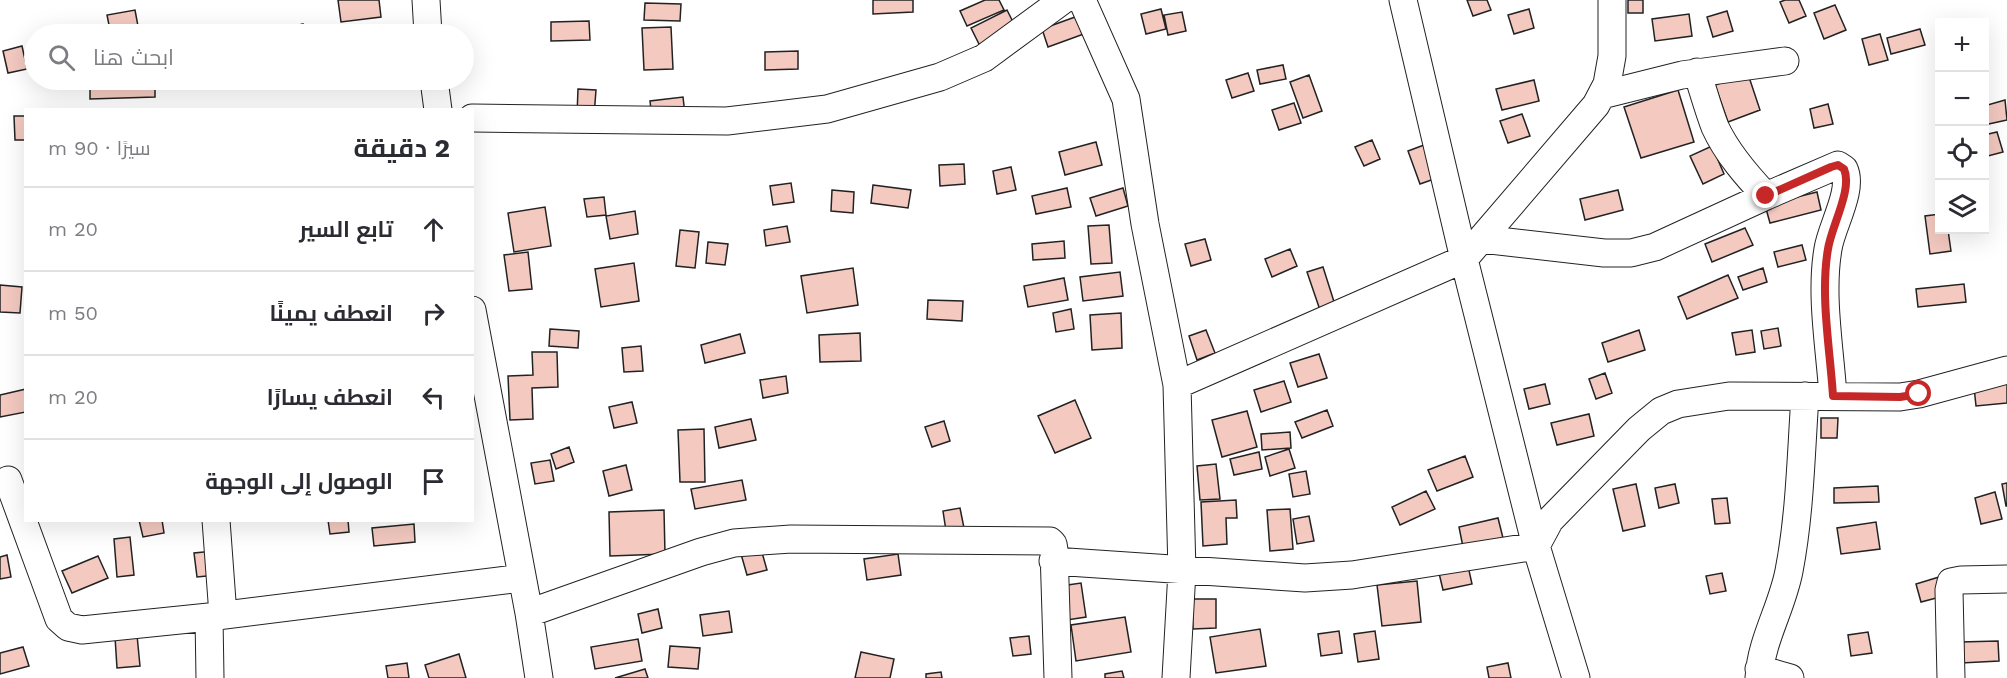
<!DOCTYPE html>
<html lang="ar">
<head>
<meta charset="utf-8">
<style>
  body { margin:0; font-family:"Work Sans",Cairo,sans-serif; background:#f2f2f3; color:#2b2b33; direction:rtl }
  .controls { position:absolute; right:18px; top:18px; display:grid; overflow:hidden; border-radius:0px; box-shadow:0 6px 24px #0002 }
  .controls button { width:54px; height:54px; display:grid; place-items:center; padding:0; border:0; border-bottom:2px solid #e1e1e2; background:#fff; color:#2b2b33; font:30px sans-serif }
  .stop { position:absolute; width:18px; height:18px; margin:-14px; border:4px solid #c62828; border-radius:50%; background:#fff }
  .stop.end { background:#c62828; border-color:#fff; box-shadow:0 2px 6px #0008 }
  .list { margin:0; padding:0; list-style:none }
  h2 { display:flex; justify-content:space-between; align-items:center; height:78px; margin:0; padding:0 24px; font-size:26px }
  h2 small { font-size:20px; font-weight:400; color:#7c7c81 }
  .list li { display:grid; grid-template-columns:39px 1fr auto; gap:18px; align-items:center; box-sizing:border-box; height:84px; padding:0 24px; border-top:2px solid #e1e1e2 }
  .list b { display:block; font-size:22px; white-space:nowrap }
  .list em { font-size:20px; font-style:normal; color:#7c7c81 }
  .icon { flex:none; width:33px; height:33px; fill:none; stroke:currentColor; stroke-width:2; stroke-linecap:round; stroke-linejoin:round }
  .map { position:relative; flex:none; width:2007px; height:678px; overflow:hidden; direction:ltr }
  .search { position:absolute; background:#fff; box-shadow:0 6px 24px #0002; left:24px; top:24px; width:450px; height:66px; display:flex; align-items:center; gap:15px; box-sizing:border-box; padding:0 21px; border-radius:33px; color:#7c7c81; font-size:22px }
  .panel { position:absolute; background:#fff; box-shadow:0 6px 24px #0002; left:24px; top:108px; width:450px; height:414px; border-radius:0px; direction:rtl }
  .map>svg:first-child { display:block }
  .building { fill:#f3c9c0; stroke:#222; stroke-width:1.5 }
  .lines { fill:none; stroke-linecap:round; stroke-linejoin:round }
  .street-casing { stroke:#222; stroke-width:29 }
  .street { stroke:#fff; stroke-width:27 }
  .route { stroke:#c62828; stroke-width:8 }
</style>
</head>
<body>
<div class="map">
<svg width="2007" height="678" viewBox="0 0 2007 678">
  <rect width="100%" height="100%" fill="#fff"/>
  <!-- building -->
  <path class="building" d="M 338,0 L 379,0 L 381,17 L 341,22 Z
    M 873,0 L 913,0 L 913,12 L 873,14 Z
    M 985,0 L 999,0 L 1004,10 L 967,26 L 960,11 Z
    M 1467,0 L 1487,0 L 1491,10 L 1473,16 Z
    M 1628,0 L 1643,0 L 1643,13 L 1628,13 Z
    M 1785,0 L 1799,0 L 1806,16 L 1789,23 L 1780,2 Z
    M 645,3 L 681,4 L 680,21 L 644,20 Z
    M 1835,5 L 1846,30 L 1824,39 L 1814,13 Z
    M 1161,9 L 1166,29 L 1146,34 L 1141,14 Z
    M 1529,9 L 1534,28 L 1514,34 L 1508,15 Z
    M 135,10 L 138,26 L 110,30 L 107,15 Z
    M 1007,10 L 1017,30 L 981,48 L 971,28 Z
    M 1727,11 L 1733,31 L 1713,37 L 1707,17 Z
    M 1182,12 L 1186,31 L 1168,35 L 1164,15 Z
    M 1086,13 L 1092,31 L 1048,47 L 1042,29 Z
    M 1689,14 L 1692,36 L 1655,41 L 1652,19 Z
    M 589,21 L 590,40 L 551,41 L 551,22 Z
    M 303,24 L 306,34 L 264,34 Z
    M 671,27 L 673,69 L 644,70 L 642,28 Z
    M 1920,29 L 1925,45 L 1891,54 L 1887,38 Z
    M 1880,34 L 1888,60 L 1869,65 L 1862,39 Z
    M 22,46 L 27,69 L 8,73 L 3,51 Z
    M 798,51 L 798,69 L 765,70 L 765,52 Z
    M 1283,65 L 1286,79 L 1260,84 L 1257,70 Z
    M 1248,73 L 1254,91 L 1232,98 L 1226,80 Z
    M 1748,74 L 1760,110 L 1728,122 L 1715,85 Z
    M 1309,75 L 1322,111 L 1303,118 L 1290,82 Z
    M 90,80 L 155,80 L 155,97 L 90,99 Z
    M 1534,80 L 1539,101 L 1502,110 L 1496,89 Z
    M 578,89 L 596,90 L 594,116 L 577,115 Z
    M 1678,90 L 1694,142 L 1641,158 L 1624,107 Z
    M 683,97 L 685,114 L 652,118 L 650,101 Z
    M 2005,100 L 2007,120 L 1984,125 L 1984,106 Z
    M 1294,103 L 1301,123 L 1279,130 L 1272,110 Z
    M 1828,104 L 1833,124 L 1814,128 L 1810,109 Z
    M 1522,114 L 1530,136 L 1508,143 L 1500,121 Z
    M 14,116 L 26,116 L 26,140 L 15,140 Z
    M 1997,132 L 2003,152 L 1984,157 L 1984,135 Z
    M 1372,140 L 1380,159 L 1364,166 L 1355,147 Z
    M 1096,142 L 1102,165 L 1065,175 L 1059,152 Z
    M 1424,145 L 1437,178 L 1420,184 L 1408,151 Z
    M 1712,146 L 1724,174 L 1703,184 L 1690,156 Z
    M 964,164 L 965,184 L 940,186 L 939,165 Z
    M 1011,167 L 1016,190 L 997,194 L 993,171 Z
    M 791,183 L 794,202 L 773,205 L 770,186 Z
    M 873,185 L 911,190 L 908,208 L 871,203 Z
    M 1067,188 L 1071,207 L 1036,214 L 1032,196 Z
    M 1123,188 L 1128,206 L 1096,216 L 1090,198 Z
    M 832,190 L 854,192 L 853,213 L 831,211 Z
    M 1618,190 L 1623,210 L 1585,220 L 1580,199 Z
    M 1817,192 L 1821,210 L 1770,223 L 1765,205 Z
    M 604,197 L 606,215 L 587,217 L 584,199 Z
    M 545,207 L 551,246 L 514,252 L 508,213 Z
    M 635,211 L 638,234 L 610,239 L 606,216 Z
    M 1940,214 L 1940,230 L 1948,230 L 1951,251 L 1930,254 L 1925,216 Z
    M 1109,225 L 1112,263 L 1091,264 L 1088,226 Z
    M 787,226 L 790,242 L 766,246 L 764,230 Z
    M 1745,228 L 1753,245 L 1712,262 L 1705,244 Z
    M 680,230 L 699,232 L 695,268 L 676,266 Z
    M 1205,239 L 1211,260 L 1191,266 L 1185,244 Z
    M 1064,241 L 1065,258 L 1033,260 L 1032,244 Z
    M 708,242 L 728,244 L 725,265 L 706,263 Z
    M 1802,245 L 1806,260 L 1778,267 L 1774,252 Z
    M 1290,249 L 1297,266 L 1272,277 L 1265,259 Z
    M 528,252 L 532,289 L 509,291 L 504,255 Z
    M 634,263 L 639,301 L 601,307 L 595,269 Z
    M 1323,267 L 1336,308 L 1321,313 L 1307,272 Z
    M 853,268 L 858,305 L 807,313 L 801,276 Z
    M 1763,268 L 1767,282 L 1743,290 L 1738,277 Z
    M 1120,272 L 1123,296 L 1083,301 L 1080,277 Z
    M 1728,275 L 1738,298 L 1687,319 L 1678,297 Z
    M 1064,278 L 1068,300 L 1028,307 L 1024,286 Z
    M 1964,284 L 1966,302 L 1918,307 L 1916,289 Z
    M 0,285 L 22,287 L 20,313 L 0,312 Z
    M 928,300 L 963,301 L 962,321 L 927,319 Z
    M 1071,309 L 1074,329 L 1056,332 L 1053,313 Z
    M 1121,313 L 1122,348 L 1092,350 L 1090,315 Z
    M 1778,328 L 1781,346 L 1764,349 L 1761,331 Z
    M 550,329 L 579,331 L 578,348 L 549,346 Z
    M 1206,330 L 1215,353 L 1197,360 L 1189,336 Z
    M 1639,330 L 1645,350 L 1608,362 L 1602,343 Z
    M 1752,330 L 1755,352 L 1736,355 L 1732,333 Z
    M 860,333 L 861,361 L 820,362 L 819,335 Z
    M 740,334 L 745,353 L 705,363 L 701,345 Z
    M 641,346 L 643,371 L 624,372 L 622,348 Z
    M 532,352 L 557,352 L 558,387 L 532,388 L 533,419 L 510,420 L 508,376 L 533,375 Z
    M 1319,354 L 1327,378 L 1298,387 L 1290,363 Z
    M 1605,373 L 1612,393 L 1596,399 L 1589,379 Z
    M 786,376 L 788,393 L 763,398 L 760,380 Z
    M 1284,381 L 1291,402 L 1261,412 L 1254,390 Z
    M 2007,383 L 2007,403 L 1976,406 L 1974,387 Z
    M 1545,384 L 1550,404 L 1529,409 L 1524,389 Z
    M 26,389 L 26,412 L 0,417 L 0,395 Z
    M 1075,400 L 1091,438 L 1055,453 L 1038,416 Z
    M 632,402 L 637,423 L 614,428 L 609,407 Z
    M 1327,410 L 1333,426 L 1302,438 L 1295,422 Z
    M 1247,411 L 1257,447 L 1222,457 L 1212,420 Z
    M 1589,414 L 1594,436 L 1557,445 L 1551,423 Z
    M 1821,418 L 1838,418 L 1837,438 L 1821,438 Z
    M 751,419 L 756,440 L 719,448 L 715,427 Z
    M 944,421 L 950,441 L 932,447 L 925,427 Z
    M 704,429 L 705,482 L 680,482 L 678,430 Z
    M 1290,432 L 1291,448 L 1262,450 L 1261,434 Z
    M 569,447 L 574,462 L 556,469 L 551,454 Z
    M 1289,449 L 1295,468 L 1270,476 L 1265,457 Z
    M 1259,452 L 1262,469 L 1234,475 L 1230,459 Z
    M 1465,456 L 1473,477 L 1437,491 L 1428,470 Z
    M 550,460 L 554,481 L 535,484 L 531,463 Z
    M 1216,464 L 1220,499 L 1200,500 L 1197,466 Z
    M 626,465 L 632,490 L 609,496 L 603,471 Z
    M 1306,471 L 1310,494 L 1293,497 L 1289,474 Z
    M 742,480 L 746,500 L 695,509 L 691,489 Z
    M 2007,483 L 2007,506 L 2006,506 L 2002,484 Z
    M 1636,484 L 1645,526 L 1623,531 L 1613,489 Z
    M 1675,484 L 1679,503 L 1659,508 L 1655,488 Z
    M 1878,486 L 1879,502 L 1834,503 L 1834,488 Z
    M 1426,491 L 1435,509 L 1400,525 L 1392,507 Z
    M 1995,492 L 2002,519 L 1981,524 L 1975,498 Z
    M 1727,498 L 1730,523 L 1715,524 L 1712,499 Z
    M 1236,500 L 1237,518 L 1226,518 L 1227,544 L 1203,546 L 1201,502 Z
    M 960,508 L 964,528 L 946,531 L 943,511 Z
    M 1290,509 L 1293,549 L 1270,551 L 1267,510 Z
    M 664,510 L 665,554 L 610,556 L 609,512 Z
    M 1309,516 L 1314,541 L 1297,544 L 1293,519 Z
    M 1498,518 L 1503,538 L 1463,547 L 1459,527 Z
    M 139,520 L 162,520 L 164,533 L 143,537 Z
    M 328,520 L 348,520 L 349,532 L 330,534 Z
    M 1876,522 L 1880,549 L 1841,554 L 1837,528 Z
    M 414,524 L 415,542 L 374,546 L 372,528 Z
    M 130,537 L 134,575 L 117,577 L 114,539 Z
    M 761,549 L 767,570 L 747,575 L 741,554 Z
    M 214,551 L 217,575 L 197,577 L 194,553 Z
    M 898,554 L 901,575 L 867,580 L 864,559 Z
    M 7,555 L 11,577 L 0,579 L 0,557 Z
    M 98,556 L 108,578 L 72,593 L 62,571 Z
    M 1468,566 L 1472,584 L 1443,590 L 1439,573 Z
    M 1722,573 L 1726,591 L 1710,594 L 1706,576 Z
    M 1939,577 L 1944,596 L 1921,602 L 1916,584 Z
    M 1417,581 L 1421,622 L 1382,626 L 1377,585 Z
    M 1081,583 L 1086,617 L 1067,620 L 1061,586 Z
    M 1192,599 L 1216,599 L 1216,628 L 1193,629 Z
    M 658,609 L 662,628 L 642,633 L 638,614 Z
    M 729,611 L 732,632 L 703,636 L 700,615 Z
    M 1125,617 L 1131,652 L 1076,661 L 1071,625 Z
    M 1260,629 L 1266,666 L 1216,673 L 1210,637 Z
    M 1339,631 L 1342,653 L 1321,656 L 1318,634 Z
    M 1375,631 L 1379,659 L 1358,662 L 1354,634 Z
    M 1868,632 L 1872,653 L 1851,656 L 1848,635 Z
    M 137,635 L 140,666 L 117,668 L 115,637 Z
    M 1029,636 L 1031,654 L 1013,656 L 1010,638 Z
    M 638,639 L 642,661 L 595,669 L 591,647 Z
    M 1998,641 L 1999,661 L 1961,663 L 1960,642 Z
    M 670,646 L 700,648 L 698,669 L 668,667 Z
    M 23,647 L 29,666 L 0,674 L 0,653 Z
    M 861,652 L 894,659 L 890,678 L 855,678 Z
    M 459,654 L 466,678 L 429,678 L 425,665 Z
    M 407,663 L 409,678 L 388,678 L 386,666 Z
    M 1508,663 L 1511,678 L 1489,678 L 1487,667 Z
    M 645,669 L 648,678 L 615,678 Z
    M 1122,671 L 1124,678 L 1105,678 L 1105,674 Z
    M 941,672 L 942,678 L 926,678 L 926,674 Z"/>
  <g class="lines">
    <!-- street casing -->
    <g class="street-casing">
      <path id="street" d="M 426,0 L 428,34
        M 1082,0 L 1126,99 L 1145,224 L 1177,385 L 1182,571 L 1176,678
        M 1403,0 L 1464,259 L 1536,546 L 1576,678
        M 1697,72 C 1703,90 1708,109 1715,127 C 1727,153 1746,175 1766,196
        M 434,80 L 438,110
        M 1602,95 L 1682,75 L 1785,61
        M 472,118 L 727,121 L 827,109 L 940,77 L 984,58 L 1063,0
        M 1481,239 L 1604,253 L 1631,253 L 1655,247 L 1766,196 L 1838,165 L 1844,169 C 1854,190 1831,227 1828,249 C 1820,295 1830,349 1833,396
        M 472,310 L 529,613 L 539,678
        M 1177,385 L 1464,259 L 1596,105 L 1607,84 L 1612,56 L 1612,0
        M 8,480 L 59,619 L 68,627 L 82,630 L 209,617 L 522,578
        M 216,520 L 223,615
        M 1536,546 L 1550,520 L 1639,429 L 1661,411 L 1678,404 L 1729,396 L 1900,397 L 1919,394 L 2007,370
        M 1053,561 L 1305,578 L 1352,575 L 1536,546
        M 529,613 L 701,552 L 734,543 L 791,539 L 1050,541 L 1053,544 L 1054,550 L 1058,678
        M 209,617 L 210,678
        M 1759,669 L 1790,678
        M 1759,678 C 1761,640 1782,608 1789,571 C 1800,514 1801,454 1805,396
        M 1951,678 L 1949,590 L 1951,582 L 1961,580 L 2007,579"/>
    </g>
    <!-- street -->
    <use href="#street" class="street"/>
  </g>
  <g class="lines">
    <!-- route -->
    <path class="route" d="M 1766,196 L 1831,167 L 1838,165 L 1844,169 C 1853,189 1831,227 1828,249 C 1820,295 1830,349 1833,396 L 1900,397 L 1919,394"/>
  </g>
</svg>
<div class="controls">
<button>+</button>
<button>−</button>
<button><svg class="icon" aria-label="locate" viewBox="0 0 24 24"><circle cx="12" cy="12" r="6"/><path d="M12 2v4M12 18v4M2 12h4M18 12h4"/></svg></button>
<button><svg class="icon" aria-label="layers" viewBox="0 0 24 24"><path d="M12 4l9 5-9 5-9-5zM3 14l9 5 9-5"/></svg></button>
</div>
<div class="stop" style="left:1919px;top:394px"></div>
<div class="stop end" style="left:1766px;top:196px"></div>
<div class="search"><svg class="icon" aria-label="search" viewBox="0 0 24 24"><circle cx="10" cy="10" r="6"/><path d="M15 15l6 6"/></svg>ابحث هنا</div>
<section class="panel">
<h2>2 دقيقة<small>سيرًا · 90 m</small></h2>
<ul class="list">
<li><svg class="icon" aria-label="ahead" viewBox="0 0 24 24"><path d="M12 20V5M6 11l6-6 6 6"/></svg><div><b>تابع السير</b></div><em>20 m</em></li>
<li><svg class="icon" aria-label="right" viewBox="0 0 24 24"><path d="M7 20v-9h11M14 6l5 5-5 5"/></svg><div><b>انعطف يمينًا</b></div><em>50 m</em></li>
<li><svg class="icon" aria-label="left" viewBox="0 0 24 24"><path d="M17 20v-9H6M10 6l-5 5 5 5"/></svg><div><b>انعطف يسارًا</b></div><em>20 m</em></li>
<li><svg class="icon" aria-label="arrive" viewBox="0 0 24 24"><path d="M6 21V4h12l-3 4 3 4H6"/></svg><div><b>الوصول إلى الوجهة</b></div></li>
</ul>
</section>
</div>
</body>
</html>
